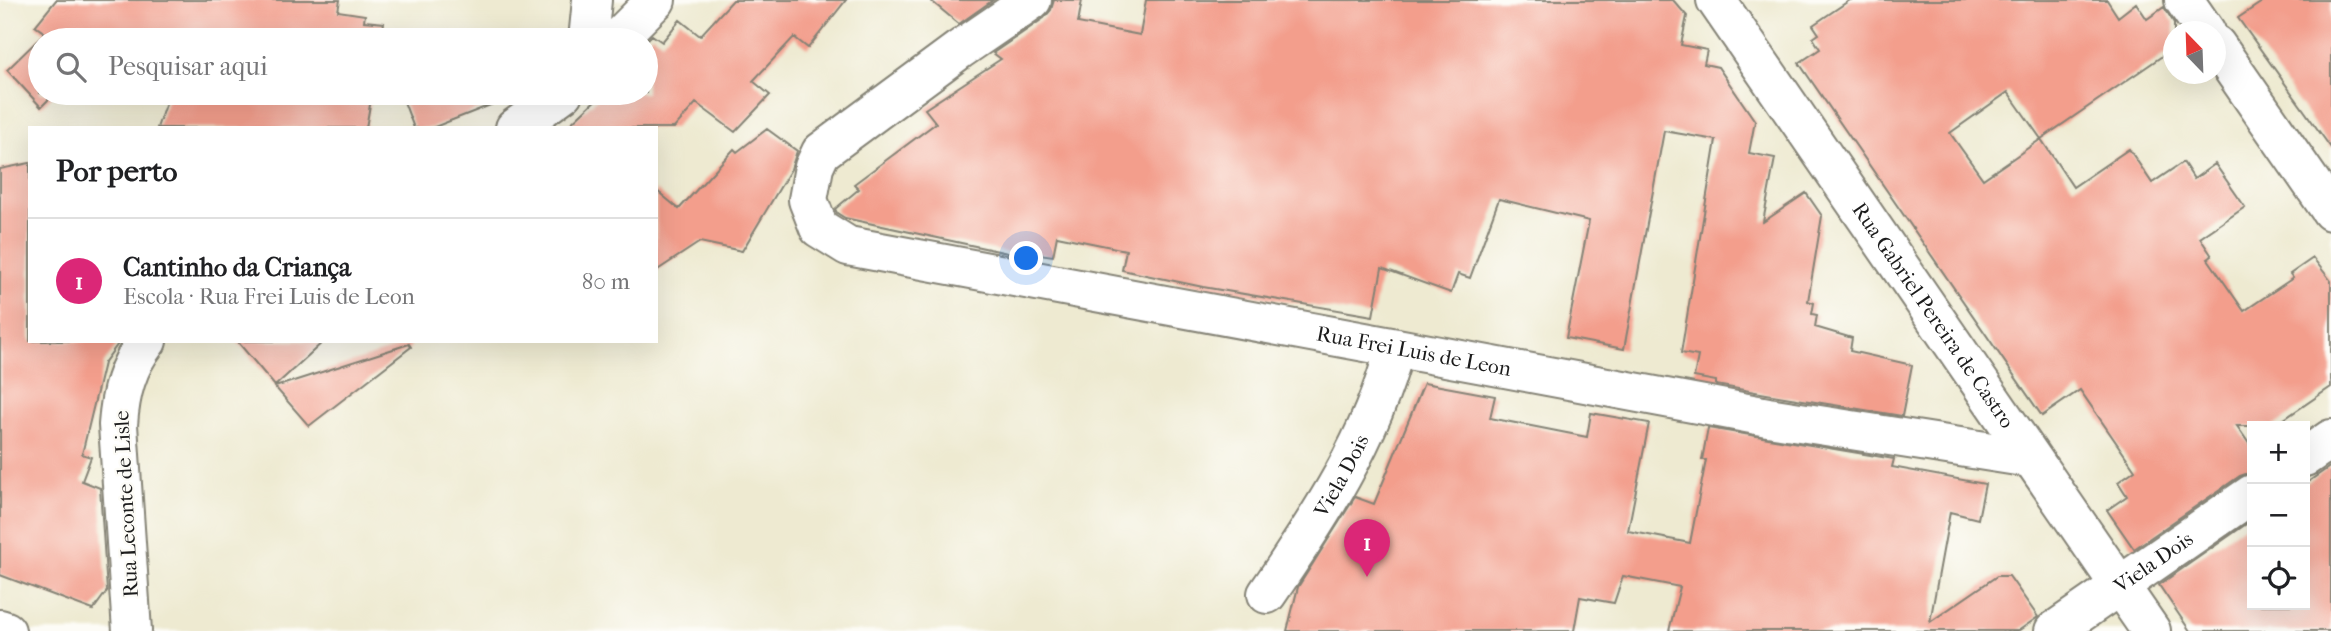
<!DOCTYPE html>
<html lang="pt">
<head>
<meta charset="utf-8">
<style>
  body { margin:0; font-family:"IM FELL French Canon",serif; background:#f2f2f2; color:#202124 }
  .controls { position:absolute; right:21px; bottom:21px; display:grid; overflow:hidden; border-radius:0px; box-shadow:0 7px 28px #0002 }
  .controls button { width:63px; height:63px; display:grid; place-items:center; padding:0; border:0; border-bottom:2px solid #e0e0e0; background:#fff; color:#202124; font:35px sans-serif }
  .compass { position:absolute; left:2163px; top:21px; width:63px; height:63px; border-radius:50%; background:#fff; box-shadow:0 7px 28px #0002; rotate:337deg }
  .you { position:absolute; left:1027px; top:259px; width:24px; height:24px; margin:-18px; border:5px solid #fff; border-radius:50%; background:#1a73e8; box-shadow:0 0 0 10px #1a73e833 }
  .badge { display:grid; place-items:center; width:46px; height:46px; border-radius:50%; background:#db2777; color:#fff; font-size:23px; font-weight:700 }
  .pin { position:absolute; translate:-50% -58px; filter:drop-shadow(0 2px 4px #0008) }
  .pin::after { content:''; position:absolute; top:37px; width:24px; height:21px; background:inherit; clip-path:polygon(0 0,100% 0,50% 100%) }
  .list { margin:0; padding:0; list-style:none }
  h2 { display:flex; justify-content:space-between; align-items:center; height:91px; margin:0; padding:0 28px; font-size:30px }
  h2 small { font-size:23px; font-weight:400; color:#757577 }
  .list li { display:grid; grid-template-columns:46px 1fr auto; gap:21px; align-items:center; box-sizing:border-box; height:126px; padding:0 28px; border-top:2px solid #e0e0e0 }
  .list b { display:block; font-size:26px; white-space:nowrap }
  .list p { margin:0; font-size:23px; white-space:nowrap; color:#757577 }
  .list em { font-size:23px; font-style:normal; color:#757577 }
  .icon { flex:none; width:38px; height:38px; fill:none; stroke:currentColor; stroke-width:2; stroke-linecap:round; stroke-linejoin:round }
  .map { position:relative; flex:none; width:2331px; height:631px; overflow:hidden }
  .search { position:absolute; background:#fff; box-shadow:0 7px 28px #0002; left:28px; top:28px; width:630px; height:77px; display:flex; align-items:center; gap:18px; box-sizing:border-box; padding:0 24px; border-radius:38px; color:#757577; font-size:26px }
  .panel { position:absolute; background:#fff; box-shadow:0 7px 28px #0002; left:28px; top:126px; width:630px; height:217px; border-radius:0px }
  .map>svg:first-child { display:block }
  .building { fill:#f39e8c; fill-rule:evenodd }
  .lines { fill:none; stroke-linecap:round; stroke-linejoin:round }
  .minor-casing { stroke:#858376; stroke-width:42 }
  .major-casing { stroke:#858376; stroke-width:42 }
  .minor { stroke:#fff; stroke-width:38 }
  .major { stroke:#fff; stroke-width:38 }
  .labels { text-anchor:middle; dominant-baseline:central; stroke-width:5; stroke-linejoin:round; paint-order:stroke }
  .street-label { font-size:21px; fill:#1c1c1c; stroke:#fdfcf7 }
</style>
</head>
<body>
<div class="map">
<svg width="2331" height="631" viewBox="0 0 2331 631">
  <rect width="100%" height="100%" fill="#fdfcf7"/>
  <filter id="ink" filterUnits="userSpaceOnUse"><feTurbulence type="fractalNoise" baseFrequency=".0143" numOctaves="2"/><feDisplacementMap in="SourceGraphic" scale="14" xChannelSelector="R" yChannelSelector="G"/><feConvolveMatrix kernelMatrix="1 2 1 2 8 2 1 2 1" color-interpolation-filters="sRGB"/></filter>
  <filter id="wash" filterUnits="userSpaceOnUse"><feTurbulence type="fractalNoise" baseFrequency=".00686" numOctaves="4" result="noise"/><feDisplacementMap in="SourceGraphic" scale="28" xChannelSelector="R" yChannelSelector="G"/><feGaussianBlur stdDeviation="1.57" result="paint"/><feColorMatrix in="noise" values="0 0 0 0 0 0 0 0 0 0 0 0 0 0 0 0 0 1.4 0 .05"/><feComposite in="paint" operator="in"/></filter>
  <g filter="url(#wash)">
    <rect width="100%" height="100%" fill="#eeead1"/>
    <g id="blocks">
      <!-- building -->
      <path class="building" d="M 56,0 L 340,0 L 338,11 L 365,15 L 364,21 L 384,23 L 381,40 L 40,40 L 40,93 L 55,93 L 41,107 L 7,70 L 45,33 L 35,26 Z
        M 733,0 L 846,0 L 808,48 L 794,37 L 753,81 L 770,95 L 735,132 L 696,103 L 674,128 L 566,128 L 603,93 L 646,93 L 646,41 L 652,35 L 662,42 L 680,20 L 700,36 Z
        M 930,0 L 993,0 L 959,24 Z
        M 1054,0 L 1082,0 L 1078,23 L 1140,35 L 1146,0 L 1673,0 L 1687,16 L 1681,45 L 1707,50 L 1704,64 L 1718,67 L 1755,121 L 1749,153 L 1775,158 L 1763,222 L 1806,193 L 1822,216 L 1808,301 L 1814,303 L 1812,314 L 1817,315 L 1815,327 L 1852,338 L 1850,351 L 1912,365 L 1902,416 L 1772,395 L 1716,385 L 1716,381 L 1694,377 L 1698,356 L 1681,353 L 1716,140 L 1664,131 L 1624,349 L 1566,338 L 1589,221 L 1499,199 L 1470,278 L 1458,274 L 1451,293 L 1382,268 L 1373,316 L 1203,287 L 1122,270 L 1126,250 L 1057,236 L 1053,256 L 1018,251 L 1017,255 L 845,218 L 837,213 L 835,209 L 859,189 L 854,184 L 936,123 L 925,109 L 1001,59 L 993,53 L 1044,18 L 1051,10 Z
        M 1850,0 L 2107,0 L 2118,17 L 2136,3 L 2147,19 L 2164,7 L 2174,23 L 2174,48 L 2041,139 L 2073,187 L 2129,149 L 2152,183 L 2183,162 L 2194,179 L 2215,164 L 2245,207 L 2200,238 L 2212,256 L 2208,259 L 2244,311 L 2293,278 L 2290,274 L 2313,258 L 2331,281 L 2331,387 L 2274,426 L 2237,426 L 2252,448 L 2252,472 L 2240,476 L 2134,549 L 2107,510 L 2127,496 L 2118,482 L 2135,470 L 2080,390 L 2042,416 L 1799,63 L 1820,49 L 1813,38 L 1819,34 L 1813,25 ZM 2008,92 L 2041,139 L 1983,179 L 1950,133 Z
        M 2265,0 L 2331,0 L 2331,148 L 2238,18 Z
        M 169,93 L 372,93 L 366,128 L 157,128 Z
        M 419,93 L 516,93 L 516,95 L 432,128 L 414,128 L 403,99 Z
        M 767,129 L 797,151 L 791,169 L 742,251 L 700,242 L 656,271 L 656,190 L 679,209 L 734,149 L 737,152 Z
        M 30,163 L 30,341 L 120,341 L 104,363 L 82,454 L 91,457 L 82,481 L 100,488 L 107,591 L 93,610 L 0,575 L 0,169 Z
        M 237,341 L 324,341 L 275,386 Z
        M 409,344 L 411,347 L 309,426 L 275,387 Z
        M 1424,383 L 1495,396 L 1490,418 L 1587,437 L 1591,413 L 1649,423 L 1628,531 L 1690,543 L 1706,460 L 1702,460 L 1708,428 L 1894,459 L 1892,467 L 1985,484 L 1978,519 L 1950,512 L 1930,622 L 1997,576 L 2009,576 L 2038,617 L 2018,631 L 1669,631 L 1680,587 L 1623,576 L 1614,603 L 1580,597 L 1574,631 L 1287,631 L 1298,587 L 1355,497 L 1374,504 Z
        M 2331,466 L 2331,631 L 2190,631 L 2159,585 L 2252,520 L 2252,605 L 2305,605 L 2305,484 Z"/>
    </g>
  </g>
  <g filter="url(#ink)">
    <use href="#blocks" fill-opacity="0" stroke="#858376" stroke-width="2"/>
    <g class="lines">
      <!-- minor casing -->
      <g class="minor-casing">
        <g id="minor">
          <path id="s1" d="M 1032,0 L 959,50 L 821,152 L 814,167 L 808,200 L 819,228 L 848,246 L 1768,417 L 2030,458"/>
          <path id="s2" d="M 1716,0 L 2151,631"/>
          <path d="M 2184,0 L 2206,32"/>
          <path d="M 588,40 L 592,0"/>
          <path d="M 616,40 L 656,0"/>
          <path d="M 2216,45 L 2331,211"/>
          <path d="M 515,128 L 563,93"/>
          <path d="M 2305,457 L 2331,439"/>
          <path id="s3" d="M 1267,594 C 1320,517 1371,440 1395,348"/>
          <path d="M 132,631 L 118,425 C 120,394 127,366 147,341"/>
          <path id="s4" d="M 2054,631 L 2252,494"/>
        </g>
      </g>
      <!-- major casing -->
      <g class="major-casing">
        <path id="major" d="M 0,629 L 6,631"/>
      </g>
      <!-- minor -->
      <use href="#minor" class="minor"/>
      <!-- major -->
      <use href="#major" class="major"/>
    </g>
  </g>
  <g class="labels">
    <!-- street labels -->
    <g class="street-label">
      <text stroke="none"><textPath href="#s2" startOffset="383">Rua Gabriel Pereira de Castro</textPath></text>
      <text stroke="none"><textPath href="#s1" startOffset="950">Rua Frei Luis de Leon</textPath></text>
      <text stroke="none"><textPath href="#s3" startOffset="140">Viela Dois</textPath></text>
      <text transform="translate(126 504) rotate(-93)">Rua Leconte de Lisle</text>
      <text stroke="none"><textPath href="#s4" startOffset="121">Viela Dois</textPath></text>
    </g>
  </g>
</svg>
<div class="controls">
<button>+</button>
<button>−</button>
<button><svg class="icon" aria-label="locate" viewBox="0 0 24 24"><circle cx="12" cy="12" r="6"/><path d="M12 2v4M12 18v4M2 12h4M18 12h4"/></svg></button>
</div>
<svg class="compass" viewBox="-18 -18 36 36"><path d="M0-13l5 13h-10z" fill="#e53935"/><path d="M0 13l5-13h-10z" fill="#757577"/></svg>
<div class="you"></div>
<div class="pin badge" style="left:1367px;top:577px">1</div>
<div class="search"><svg class="icon" aria-label="search" viewBox="0 0 24 24"><circle cx="10" cy="10" r="6"/><path d="M15 15l6 6"/></svg>Pesquisar aqui</div>
<section class="panel">
<h2>Por perto<small></small></h2>
<ul class="list">
<li><span class="badge">1</span><div><b>Cantinho da Criança</b><p>Escola · Rua Frei Luis de Leon</p></div><em>80 m</em></li>
</ul>
</section>
</div>
</body>
</html>
